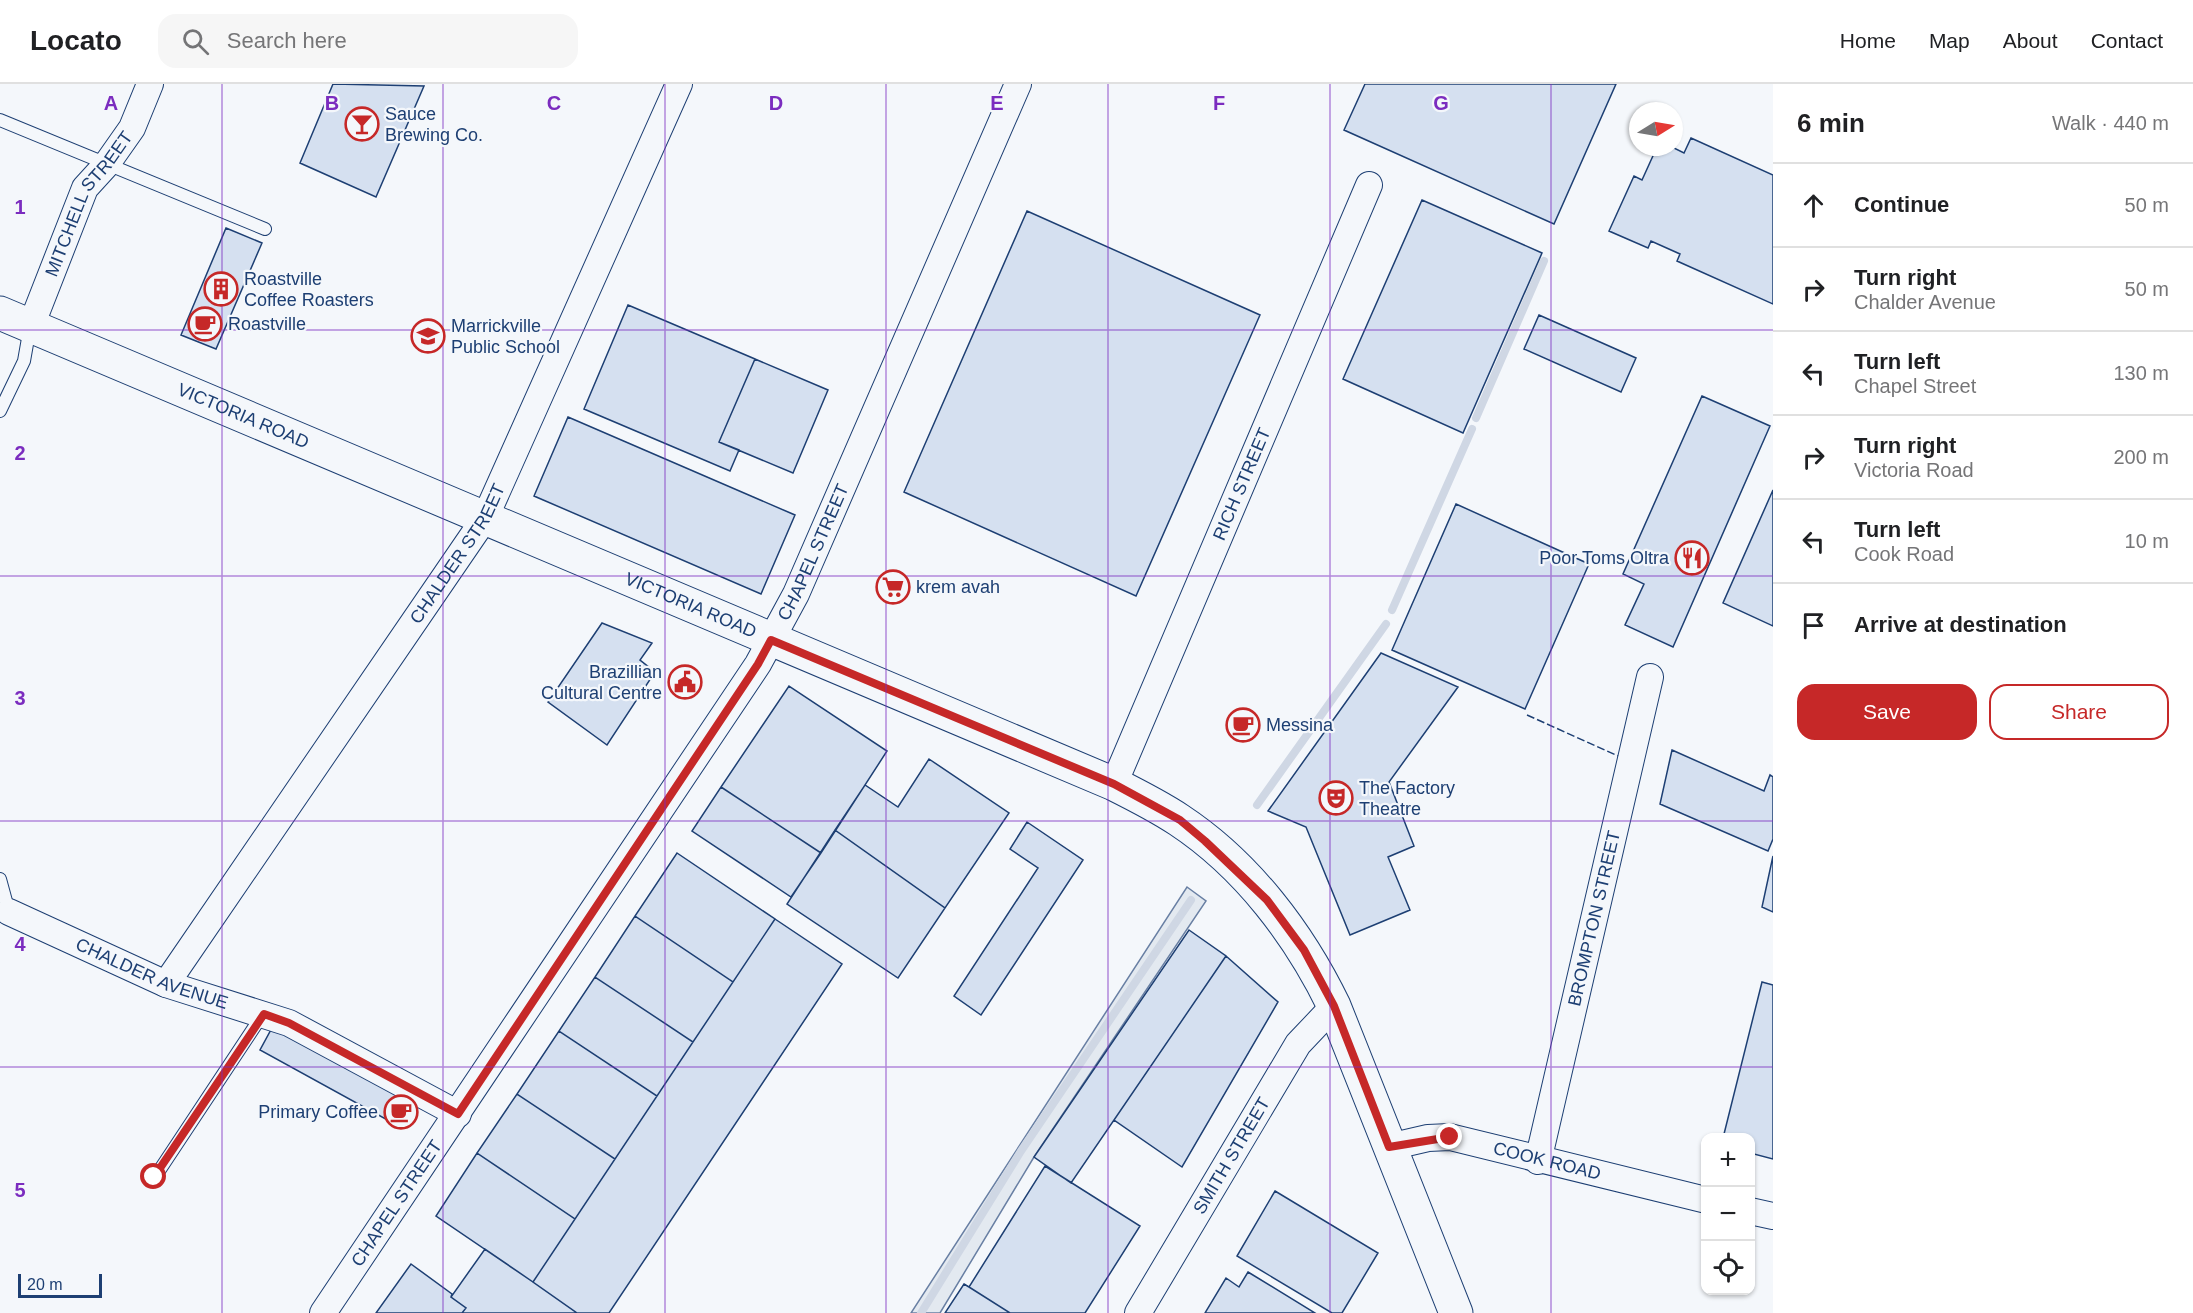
<!DOCTYPE html>
<html lang="en">
<head>
<meta charset="utf-8">
<style>
  body { margin:0; font-family:Arial,sans-serif; background:#f6f6f6; color:#202124 }
  .controls { position:absolute; right:18px; bottom:18px; display:grid; overflow:hidden; border-radius:12px; box-shadow:0 2px 4px #0004 }
  .controls button { width:54px; height:54px; display:grid; place-items:center; padding:0; border:0; border-bottom:2px solid #e0e0e0; background:#fff; color:#202124; font:30px sans-serif }
  .compass { position:absolute; left:1629px; top:18px; width:54px; height:54px; border-radius:50%; background:#fff; box-shadow:0 2px 4px #0004; rotate:79deg }
  .scale { position:absolute; left:18px; bottom:15px; width:84px; box-sizing:border-box; padding-left:6px; border:3px solid #1d3f73; border-top:0; font-size:16px; line-height:21px; white-space:nowrap; color:#1d3f73; -webkit-text-stroke:4px #f4f7fb; paint-order:stroke }
  .stop { position:absolute; width:18px; height:18px; margin:-14px; border:4px solid #c62828; border-radius:50%; background:#fff }
  .stop.end { background:#c62828; border-color:#fff; box-shadow:0 2px 6px #0008 }
  .list { margin:0; padding:0; list-style:none }
  h2 { display:flex; justify-content:space-between; align-items:center; height:78px; margin:0; padding:0 24px; font-size:26px }
  h2 small { font-size:20px; font-weight:400; color:#757577 }
  .list li { display:grid; grid-template-columns:39px 1fr auto; gap:18px; align-items:center; box-sizing:border-box; height:84px; padding:0 24px; border-top:2px solid #e0e0e0 }
  .list b { display:block; font-size:22px; white-space:nowrap }
  .list p { margin:0; font-size:20px; white-space:nowrap; color:#757577 }
  .list em { font-size:20px; font-style:normal; color:#757577 }
  .actions { display:flex; gap:12px; padding:18px 24px }
  .actions a { flex:1; padding:14px 0; border:2px solid #c62828; border-radius:18px; text-align:center; font-size:21px; color:#c62828 }
  .actions .main { background:#c62828; color:#fff }
  .icon { flex:none; width:33px; height:33px; fill:none; stroke:currentColor; stroke-width:2; stroke-linecap:round; stroke-linejoin:round }
  .map { position:relative; flex:none; width:1773px; height:1229px; overflow:hidden }
  header { display:flex; align-items:center; gap:36px; box-sizing:border-box; height:84px; padding:0 30px; background:#fff; border-bottom:2px solid #e0e0e0 }
  header strong { font-size:28px }
  nav { display:flex; gap:33px; margin-inline-start:auto; font-size:21px }
  .search { width:420px; height:54px; background:#f6f6f6; display:flex; align-items:center; gap:15px; box-sizing:border-box; padding:0 21px; border-radius:18px; color:#757577; font-size:22px }
  main { display:flex }
  aside { flex:1; background:#fff }
  .map>svg:first-child { display:block }
  .green { fill:#e3e9f0; stroke:#687fa3; stroke-width:1.5 }
  .lines { fill:none; stroke-linecap:round; stroke-linejoin:round }
  .stream { stroke:#cfd7e4; stroke-width:8 }
  .building { fill:#d5e0f0; stroke:#1d3f73; stroke-width:1.5 }
  .lane-casing { stroke:#1d3f73; stroke-width:14 }
  .street-casing { stroke:#1d3f73; stroke-width:28 }
  .secondary-casing { stroke:#1d3f73; stroke-width:35 }
  .lane { stroke:#f4f7fb; stroke-width:12 }
  .street { stroke:#f4f7fb; stroke-width:26 }
  .secondary { stroke:#f4f7fb; stroke-width:33 }
  .fence { stroke:#1d3f73; stroke-width:1.5; stroke-dasharray:8 3; stroke-linecap:butt }
  .route { stroke:#c62828; stroke-width:8 }
  .grid { fill:none; stroke:#7b2cbf; stroke-width:1.5; stroke-opacity:0.55 }
  .labels { text-anchor:middle; dominant-baseline:central; stroke-width:4.5; stroke-linejoin:round; paint-order:stroke }
  .poi-label { font-size:18px; fill:#1d3f73; stroke:#f4f7fb; text-anchor:start }
  .street-label { font-size:18px; fill:#1d3f73; stroke:#f4f7fb }
  .grid-label { font-size:20px; text-anchor:middle; font-weight:bold; fill:#7b2cbf; stroke:#f4f7fb; stroke-width:4.5; stroke-linejoin:round; paint-order:stroke }
</style>
</head>
<body>
<header>
<strong>Locato</strong>
<div class="search"><svg class="icon" aria-label="search" viewBox="0 0 24 24"><circle cx="10" cy="10" r="6"/><path d="M15 15l6 6"/></svg>Search here</div>
<nav><a>Home</a><a>Map</a><a>About</a><a>Contact</a></nav>
</header>
<main>
<div class="map">
<svg width="1773" height="1229" viewBox="0 0 1773 1229">
  <rect width="100%" height="100%" fill="#f4f7fb"/>
  <!-- green -->
  <path class="green" d="M 1187,803 L 1206,817 L 1034,1073 L 940,1229 L 911,1229 Z"/>
  <g class="lines">
    <!-- stream -->
    <path class="stream" d="M 1476,334 L 1544,177
      M 1392,526 L 1472,345
      M 1257,721 L 1386,540
      M 921,1229 L 1021,1067 L 1191,816"/>
  </g>
  <!-- building -->
  <path class="building" d="M 333,0 L 424,2 L 376,113 L 300,79 Z
    M 1365,0 L 1616,0 L 1554,140 L 1344,46 Z
    M 1691,54 L 1773,91 L 1773,220 L 1677,177 L 1680,170 L 1651,157 L 1648,164 L 1609,147 L 1634,92 L 1642,96 L 1657,63 L 1672,63 L 1684,69 Z
    M 1422,116 L 1542,169 L 1463,349 L 1343,295 Z
    M 1027,127 L 1260,231 L 1136,512 L 904,408 Z
    M 226,144 L 262,159 L 216,265 L 181,251 Z
    M 628,221 L 755,275 L 719,358 L 739,366 L 730,387 L 584,325 Z
    M 1539,231 L 1636,274 L 1621,308 L 1524,265 Z
    M 755,275 L 828,306 L 793,389 L 719,358 Z
    M 1702,312 L 1770,342 L 1673,563 L 1625,541 L 1644,500 L 1623,490 Z
    M 568,333 L 795,431 L 761,510 L 534,412 Z
    M 1773,406 L 1773,542 L 1723,519 Z
    M 1456,420 L 1589,480 L 1525,625 L 1392,566 Z
    M 602,539 L 652,559 L 640,576 L 655,588 L 607,661 L 548,618 Z
    M 1381,569 L 1458,603 L 1389,698 L 1414,762 L 1388,773 L 1410,826 L 1350,851 L 1306,743 L 1268,727 Z
    M 789,602 L 887,667 L 821,769 L 721,703 Z
    M 1672,666 L 1764,707 L 1770,691 L 1773,693 L 1773,755 L 1768,767 L 1660,720 Z
    M 929,675 L 1009,729 L 945,824 L 835,746 L 865,701 L 898,723 Z
    M 721,703 L 821,769 L 791,813 L 692,747 Z
    M 1027,738 L 1083,776 L 981,931 L 954,912 L 1038,784 L 1010,765 Z
    M 835,746 L 945,824 L 898,894 L 787,820 Z
    M 677,769 L 775,835 L 733,898 L 635,832 Z
    M 1773,772 L 1773,828 L 1762,823 Z
    M 635,832 L 733,898 L 693,958 L 595,893 Z
    M 775,835 L 842,880 L 609,1229 L 577,1229 L 533,1198 Z
    M 1189,846 L 1226,872 L 1071,1099 L 1034,1073 Z
    M 1226,872 L 1278,918 L 1182,1083 L 1114,1036 Z
    M 595,893 L 693,958 L 657,1012 L 559,947 Z
    M 1762,898 L 1773,901 L 1773,1075 L 1750,1069 L 1750,1054 L 1723,1054 Z
    M 273,942 L 417,1022 L 402,1044 L 260,966 Z
    M 559,947 L 657,1012 L 615,1075 L 517,1010 Z
    M 517,1010 L 615,1075 L 575,1135 L 477,1069 Z
    M 477,1069 L 575,1135 L 533,1198 L 436,1132 Z
    M 1045,1082 L 1140,1142 L 1085,1229 L 1010,1229 L 969,1203 Z
    M 1275,1107 L 1378,1169 L 1342,1229 L 1332,1229 L 1237,1172 Z
    M 485,1165 L 533,1198 L 577,1229 L 462,1229 L 466,1224 L 451,1213 Z
    M 411,1180 L 452,1210 L 451,1213 L 466,1224 L 462,1229 L 376,1229 Z
    M 1248,1188 L 1315,1229 L 1205,1229 L 1226,1194 L 1239,1203 Z
    M 964,1200 L 969,1203 L 1010,1229 L 945,1229 Z"/>
  <g class="lines">
    <!-- lane casing -->
    <g class="lane-casing">
      <path id="lane" d="M 0,36 L 265,145
        M 0,327 L 24,277 L 30,243
        M 0,795 L 9,828
        M 155,1093 L 263,930"/>
    </g>
    <!-- street casing -->
    <g class="street-casing">
      <g id="street">
        <path id="s1" d="M 31,242 L 85,104 L 106,81 L 132,44 L 150,0"/>
        <path id="s2" d="M 1114,700 L 1369,101"/>
        <path id="s3" d="M 9,828 L 166,900 L 289,939 L 458,1030"/>
        <path id="s4" d="M 166,900 L 485,434 L 679,0"/>
        <path id="s5" d="M 1389,1063 L 1428,1054 L 1450,1053 L 1706,1116"/>
        <path id="s6" d="M 1538,1077 L 1650,593"/>
        <path d="M 1750,1127 L 1773,1132"/>
        <path id="s7" d="M 323,1229 L 758,580 L 796,510 L 1018,0"/>
        <path id="s8" d="M 1138,1229 L 1298,960 L 1334,922"/>
      </g>
    </g>
    <!-- secondary casing -->
    <g class="secondary-casing">
      <g id="secondary">
        <path id="s9" d="M 0,229 L 1114,700 C 1136,711 1158,722 1179,736 C 1247,781 1299,850 1334,922 L 1456,1229"/>
      </g>
    </g>
    <!-- lane -->
    <use href="#lane" class="lane"/>
    <!-- street -->
    <use href="#street" class="street"/>
    <!-- secondary -->
    <use href="#secondary" class="secondary"/>
    <!-- fence -->
    <path class="fence" d="M 1527,631 L 1618,672"/>
  </g>
  <g class="lines">
    <!-- route -->
    <path class="route" d="M 154,1093 L 264,930 L 289,939 L 458,1030 L 758,580 L 771,556 L 1114,700 L 1180,736 L 1205,757 L 1267,816 L 1304,866 L 1334,922 L 1389,1063 L 1450,1053"/>
  </g>
  <!-- grid -->
  <path class="grid" d="M 222,0 L 222,1229M 443,0 L 443,1229M 665,0 L 665,1229M 886,0 L 886,1229M 1108,0 L 1108,1229M 1330,0 L 1330,1229M 1551,0 L 1551,1229M 0,246 L 1773,246M 0,492 L 1773,492M 0,737 L 1773,737M 0,983 L 1773,983"/>
  <!-- icons -->
  <defs>
    <g id="bar-ring" transform="scale(1.725)"><circle r="9.5" fill="#f4f7fb" stroke="#c62828" stroke-width="1.5"/><path d="M-6-5H6L.8 .8V4.5H3.5V6h-7V4.5H-.8V.8Z" fill="#c62828"/></g>
    <g id="building-ring" transform="scale(1.725)"><circle r="9.5" fill="#f4f7fb" stroke="#c62828" stroke-width="1.5"/><path d="M-4-6H4V6H1V3H-1V6H-4ZM-2.5-4.3h1.7v1.8h-1.7ZM.8-4.3h1.7v1.8H.8ZM-2.5-1h1.7V.8h-1.7ZM.8-1h1.7V.8H.8Z" fill="#c62828"/></g>
    <g id="cafe-ring" transform="scale(1.725)"><circle r="9.5" fill="#f4f7fb" stroke="#c62828" stroke-width="1.5"/><path d="M-5.5-4.5H6V0H3Q3 3.5 0 3.5H-2.5Q-5.5 3.5-5.5 0ZM3-3.2v2h1.7v-2ZM-6 4.5H4V6H-6Z" fill="#c62828"/></g>
    <g id="school-ring" transform="scale(1.725)"><circle r="9.5" fill="#f4f7fb" stroke="#c62828" stroke-width="1.5"/><path d="M0-5L7-2L0 1L-7-2ZM-4 1L0 2.5L4 1V4Q0 6-4 4Z" fill="#c62828"/></g>
    <g id="restaurant-ring" transform="scale(1.725)"><circle r="9.5" fill="#f4f7fb" stroke="#c62828" stroke-width="1.5"/><path d="M-5-6h1v4h1v-4h1v4h1v-4h1v5L-1.5 .5V6h-2V.5L-5-1ZM5-6V6H3V1.5H1.5Q1.5-4 5-6Z" fill="#c62828"/></g>
    <g id="supermarket-ring" transform="scale(1.725)"><circle r="9.5" fill="#f4f7fb" stroke="#c62828" stroke-width="1.5"/><path d="M-6-5.5h2.5l.6 2H6L4.5 2H-2.5L-4.4-4H-6ZM-1.5 3.2a1.3 1.3 0 1 0 .1 0ZM3 3.2a1.3 1.3 0 1 0 .1 0Z" fill="#c62828"/></g>
    <g id="civic-ring" transform="scale(1.725)"><circle r="9.5" fill="#f4f7fb" stroke="#c62828" stroke-width="1.5"/><path d="M-.6-6.5H3V-4.5H.6V-3L4-1V1h2V6H-6V1h2V-1L-.6-3ZM-1.2 2.5V6h2.4V2.5Z" fill="#c62828"/></g>
    <g id="theatre-ring" transform="scale(1.725)"><circle r="9.5" fill="#f4f7fb" stroke="#c62828" stroke-width="1.5"/><path d="M-5-5.5Q0-4 5-5.5V0Q5 5 0 6Q-5 5-5 0ZM-3.3-2.5H-1v1.5H-3.3ZM1-2.5H3.3v1.5H1ZM-2.8 1Q0 5.5 2.8 1Z" fill="#c62828"/></g>
  </defs>
  <g fill-rule="evenodd">
    <use href="#bar-ring" x="362" y="40"/>
    <use href="#building-ring" x="221" y="205"/>
    <use href="#cafe-ring" x="205" y="240"/>
    <use href="#school-ring" x="428" y="252"/>
    <use href="#restaurant-ring" x="1692" y="474"/>
    <use href="#supermarket-ring" x="893" y="503"/>
    <use href="#civic-ring" x="685" y="598"/>
    <use href="#cafe-ring" x="1243" y="641"/>
    <use href="#theatre-ring" x="1336" y="714"/>
    <use href="#cafe-ring" x="401" y="1028"/>
  </g>
  <g class="labels">
    <!-- poi labels -->
    <g class="poi-label">
      <text x="385" y="30">Sauce<tspan x="385" dy="21">Brewing Co.</tspan></text>
      <text x="244" y="195">Roastville<tspan x="244" dy="21">Coffee Roasters</tspan></text>
      <text x="228" y="240">Roastville</text>
      <text x="451" y="242">Marrickville<tspan x="451" dy="21">Public School</tspan></text>
      <text x="1669" y="474" text-anchor="end">Poor Toms Oltra</text>
      <text x="916" y="503">krem avah</text>
      <text x="662" y="588" text-anchor="end">Brazillian<tspan x="662" dy="21">Cultural Centre</tspan></text>
      <text x="1266" y="641">Messina</text>
      <text x="1359" y="704">The Factory<tspan x="1359" dy="21">Theatre</tspan></text>
      <text x="378" y="1028" text-anchor="end">Primary Coffee</text>
    </g>
    <!-- street labels -->
    <g class="street-label">
      <text stroke="none"><textPath href="#s1" startOffset="136">MITCHELL STREET</textPath></text>
      <text stroke="none"><textPath href="#s9" startOffset="264">VICTORIA ROAD</textPath></text>
      <text stroke="none"><textPath href="#s2" startOffset="326">RICH STREET</textPath></text>
      <text stroke="none"><textPath href="#s7" startOffset="906">CHAPEL STREET</textPath></text>
      <text stroke="none"><textPath href="#s4" startOffset="520">CHALDER STREET</textPath></text>
      <text stroke="none"><textPath href="#s9" startOffset="750">VICTORIA ROAD</textPath></text>
      <text stroke="none"><textPath href="#s6" startOffset="249">BROMPTON STREET</textPath></text>
      <text stroke="none"><textPath href="#s3" startOffset="156">CHALDER AVENUE</textPath></text>
      <text stroke="none"><textPath href="#s8" startOffset="183">SMITH STREET</textPath></text>
      <text stroke="none"><textPath href="#s5" startOffset="162">COOK ROAD</textPath></text>
      <text stroke="none"><textPath href="#s7" startOffset="132">CHAPEL STREET</textPath></text>
    </g>
  </g>
  <g class="grid-label">
    <text x="111" y="26">A</text>
    <text x="332" y="26">B</text>
    <text x="554" y="26">C</text>
    <text x="776" y="26">D</text>
    <text x="997" y="26">E</text>
    <text x="1219" y="26">F</text>
    <text x="1441" y="26">G</text>
    <text x="20" y="130">1</text>
    <text x="20" y="376">2</text>
    <text x="20" y="621">3</text>
    <text x="20" y="867">4</text>
    <text x="20" y="1113">5</text>
  </g>
</svg>
<div class="controls">
<button>+</button>
<button>−</button>
<button><svg class="icon" aria-label="locate" viewBox="0 0 24 24"><circle cx="12" cy="12" r="6"/><path d="M12 2v4M12 18v4M2 12h4M18 12h4"/></svg></button>
</div>
<svg class="compass" viewBox="-18 -18 36 36"><path d="M0-13l5 13h-10z" fill="#e53935"/><path d="M0 13l5-13h-10z" fill="#757577"/></svg>
<div class="scale">20 m</div>
<div class="stop" style="left:154px;top:1093px"></div>
<div class="stop end" style="left:1450px;top:1053px"></div>
</div>
<aside>
<h2>6 min<small>Walk · 440 m</small></h2>
<ul class="list">
<li><svg class="icon" aria-label="ahead" viewBox="0 0 24 24"><path d="M12 20V5M6 11l6-6 6 6"/></svg><div><b>Continue</b></div><em>50 m</em></li>
<li><svg class="icon" aria-label="right" viewBox="0 0 24 24"><path d="M7 20v-9h11M14 6l5 5-5 5"/></svg><div><b>Turn right</b><p>Chalder Avenue</p></div><em>50 m</em></li>
<li><svg class="icon" aria-label="left" viewBox="0 0 24 24"><path d="M17 20v-9H6M10 6l-5 5 5 5"/></svg><div><b>Turn left</b><p>Chapel Street</p></div><em>130 m</em></li>
<li><svg class="icon" aria-label="right" viewBox="0 0 24 24"><path d="M7 20v-9h11M14 6l5 5-5 5"/></svg><div><b>Turn right</b><p>Victoria Road</p></div><em>200 m</em></li>
<li><svg class="icon" aria-label="left" viewBox="0 0 24 24"><path d="M17 20v-9H6M10 6l-5 5 5 5"/></svg><div><b>Turn left</b><p>Cook Road</p></div><em>10 m</em></li>
<li><svg class="icon" aria-label="arrive" viewBox="0 0 24 24"><path d="M6 21V4h12l-3 4 3 4H6"/></svg><div><b>Arrive at destination</b></div></li>
</ul>
<div class="actions"><a class="main">Save</a><a>Share</a></div>
</aside>
</main>
</body>
</html>
